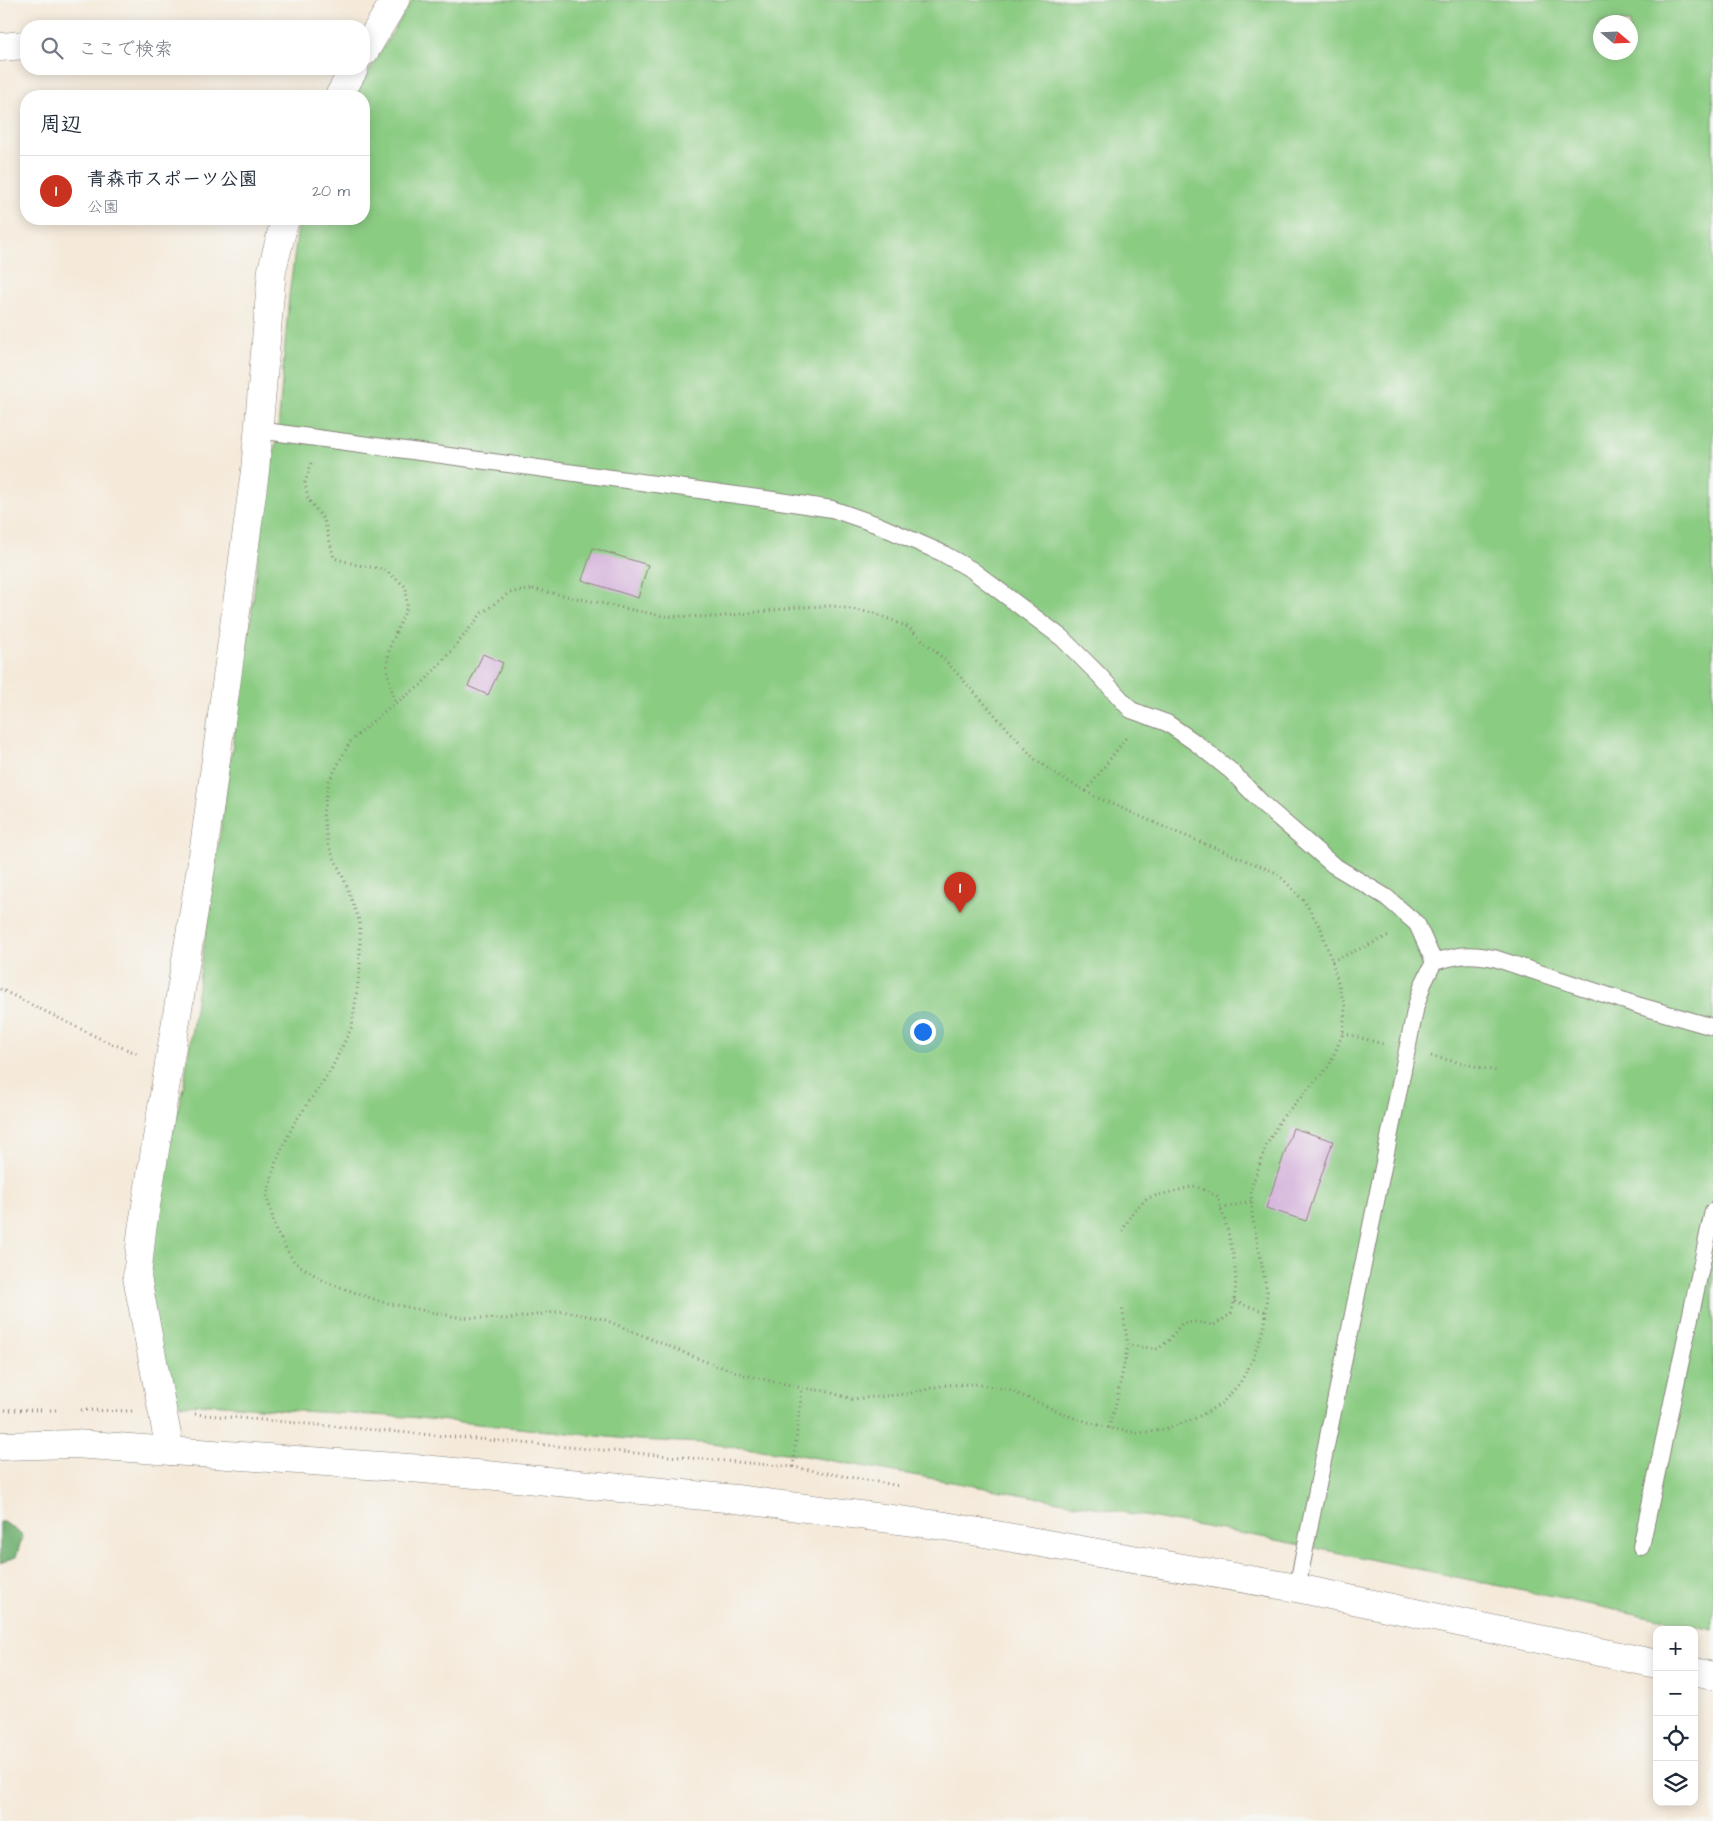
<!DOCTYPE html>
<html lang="ja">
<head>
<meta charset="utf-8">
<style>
  body { margin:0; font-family:"Architects Daughter","Klee One",sans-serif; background:#f6f6f7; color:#1f2937 }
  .controls { position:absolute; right:15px; bottom:15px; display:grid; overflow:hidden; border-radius:10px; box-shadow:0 2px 12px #0003 }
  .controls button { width:45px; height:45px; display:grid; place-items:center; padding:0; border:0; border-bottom:1px solid #e0e1e3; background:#fff; color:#1f2937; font:25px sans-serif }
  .compass { position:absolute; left:1593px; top:15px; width:45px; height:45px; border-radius:50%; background:#fff; box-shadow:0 2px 12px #0003; rotate:109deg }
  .you { position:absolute; left:922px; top:1031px; width:18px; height:18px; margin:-12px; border:4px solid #fff; border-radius:50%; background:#1a73e8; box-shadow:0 0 0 8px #1a73e833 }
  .badge { display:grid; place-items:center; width:32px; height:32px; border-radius:50%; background:#c8321e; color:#fff; font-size:16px; font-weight:700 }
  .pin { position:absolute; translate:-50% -41px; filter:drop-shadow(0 1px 2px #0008) }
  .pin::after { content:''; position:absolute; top:26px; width:18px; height:15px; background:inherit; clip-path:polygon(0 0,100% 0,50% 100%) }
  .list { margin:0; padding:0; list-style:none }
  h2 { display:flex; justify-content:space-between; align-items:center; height:65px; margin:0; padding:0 20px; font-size:21px }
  h2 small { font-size:16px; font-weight:400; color:#747a83 }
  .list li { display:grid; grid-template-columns:32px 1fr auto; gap:15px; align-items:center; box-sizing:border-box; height:70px; padding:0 20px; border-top:1px solid #e0e1e3 }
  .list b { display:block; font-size:19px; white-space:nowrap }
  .list p { margin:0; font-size:16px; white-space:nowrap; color:#747a83 }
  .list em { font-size:16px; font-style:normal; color:#747a83 }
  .icon { flex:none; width:28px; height:28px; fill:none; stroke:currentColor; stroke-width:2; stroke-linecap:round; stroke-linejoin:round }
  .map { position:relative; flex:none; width:1713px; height:1821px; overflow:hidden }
  .search { position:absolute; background:#fff; box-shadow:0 2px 12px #0003; left:20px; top:20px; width:350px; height:55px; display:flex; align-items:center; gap:12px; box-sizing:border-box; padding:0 18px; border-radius:20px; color:#747a83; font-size:19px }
  .panel { position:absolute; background:#fff; box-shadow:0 2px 12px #0003; left:20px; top:90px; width:350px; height:135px; border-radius:20px }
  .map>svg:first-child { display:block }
  .green { fill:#8bcc83; stroke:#547450; fill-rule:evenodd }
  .forest { fill:#70b071; stroke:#466646 }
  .building { fill:#d4b1db }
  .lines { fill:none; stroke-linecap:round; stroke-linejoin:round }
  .service-casing { stroke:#88837b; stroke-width:18 }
  .minor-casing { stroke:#88837b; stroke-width:29 }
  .tertiary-casing { stroke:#88837b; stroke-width:29 }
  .path { stroke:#88837b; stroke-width:3; stroke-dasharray:1 4; stroke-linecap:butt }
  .service { stroke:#fff; stroke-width:16 }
  .minor { stroke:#fff; stroke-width:28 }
  .tertiary { stroke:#fff; stroke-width:28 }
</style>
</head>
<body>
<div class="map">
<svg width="1713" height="1821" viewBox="0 0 1713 1821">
  <rect width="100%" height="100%" fill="#f6f6f2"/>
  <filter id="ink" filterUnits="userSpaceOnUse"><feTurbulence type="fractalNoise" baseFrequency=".02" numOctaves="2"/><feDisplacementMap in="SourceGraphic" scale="10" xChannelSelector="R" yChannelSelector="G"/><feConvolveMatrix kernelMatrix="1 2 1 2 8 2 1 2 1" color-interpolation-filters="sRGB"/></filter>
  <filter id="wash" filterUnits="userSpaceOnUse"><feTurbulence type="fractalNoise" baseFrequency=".0096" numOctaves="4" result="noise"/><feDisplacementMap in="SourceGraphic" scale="20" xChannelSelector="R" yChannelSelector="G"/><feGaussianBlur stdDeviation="1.12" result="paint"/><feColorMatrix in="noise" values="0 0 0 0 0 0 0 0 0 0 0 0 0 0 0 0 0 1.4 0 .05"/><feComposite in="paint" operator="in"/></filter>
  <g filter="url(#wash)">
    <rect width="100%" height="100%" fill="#f5eada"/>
    <!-- green -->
    <path class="green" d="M 412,0 L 1713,0 L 1713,1630 L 1267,1538 L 794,1454 L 702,1443 L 638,1440 L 408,1417 L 282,1410 L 211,1404 L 181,1405 L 167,1391 L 149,1288 L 150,1232 L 185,1078 L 251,617 L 264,507 L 278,430 L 289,296 L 299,219 L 364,219 L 364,96 L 356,96 L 366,76 ZM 1600,22 L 1630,22 L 1630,52 L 1600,52 Z"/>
    <!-- forest -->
    <path class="forest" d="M 0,1522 L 4,1522 L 23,1535 L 16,1557 L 0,1563 Z"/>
    <g id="blocks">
      <!-- building -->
      <path class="building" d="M 593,548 L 648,565 L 638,598 L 582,580 Z
        M 483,654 L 503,663 L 488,695 L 468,686 Z
        M 1293,1128 L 1333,1141 L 1306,1221 L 1266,1208 Z"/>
    </g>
  </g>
  <g filter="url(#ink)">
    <use href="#blocks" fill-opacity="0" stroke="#88837b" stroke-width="1"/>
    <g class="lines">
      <!-- service casing -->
      <g class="service-casing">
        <path id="service" d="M 258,430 L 773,500 L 832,509 L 878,525 L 942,553 L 972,570 L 1062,638 L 1099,675 L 1131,710 L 1167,723 L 1196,743 L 1231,771 L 1264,805 L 1333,865 L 1386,897 L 1417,924 L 1434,962
          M 1641,1547 L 1713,1211
          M 1297,1588 L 1416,1006 L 1423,984 L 1434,962 C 1458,955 1469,953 1494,958 L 1640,1006 L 1713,1027"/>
      </g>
      <!-- minor casing -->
      <g class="minor-casing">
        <path id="minor" d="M 0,47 L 26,45
          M 364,52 L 395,0
          M 339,96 L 354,69
          M 170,1451 L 137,1277 L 142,1230 L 203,855 L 255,471 L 272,270 L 285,219"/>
      </g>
      <!-- tertiary casing -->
      <g class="tertiary-casing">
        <path id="tertiary" d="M 0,1446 L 75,1444 L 423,1469 L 736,1499 L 945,1526 L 1297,1588 L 1657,1664
          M 1694,1672 L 1713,1676"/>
      </g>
      <!-- path -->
      <path class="path" d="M 311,463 L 305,483 L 308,499 L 324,520 L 334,558 L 357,565 L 384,569 L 406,587 L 407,607 L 389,649 L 387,670 L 395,704
        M 533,589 L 662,616 L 717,617 L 797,607 L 833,606 L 874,613 L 908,627 L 944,659 L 1035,759 L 1060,777 L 1096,797 L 1171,830 L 1277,873 L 1305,902 L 1321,929 L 1332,961 L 1345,1007 L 1343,1033 L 1329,1066 L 1281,1119 L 1266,1146 L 1251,1189 L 1252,1215 L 1267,1291 L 1265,1324 L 1253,1359 L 1240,1383 L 1221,1404 L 1194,1419 L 1163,1430 L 1137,1433 L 1109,1428 L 1071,1417 L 1007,1389 L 974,1384 L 945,1385 L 907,1394 L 852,1399 L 825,1391 L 802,1388 L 745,1375 L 704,1361 L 603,1319 L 562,1311 L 508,1319 L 456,1317 L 382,1302 L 326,1282 L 294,1262 L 276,1231 L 267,1196 L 276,1161 L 295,1122 L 331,1070 L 352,1026 L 360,968 L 360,923 L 344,879 L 328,845 L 323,813 L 329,781 L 350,742 L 382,713 L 421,685 L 453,649 L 482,613 L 509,593 Z
        M 1086,791 L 1128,735
        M 1332,961 L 1391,935
        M 0,989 L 105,1041 L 139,1054
        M 1343,1033 L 1383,1044
        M 1431,1056 L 1496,1071
        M 1221,1209 L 1251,1201
        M 1122,1231 L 1133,1212 L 1147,1198 L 1195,1186 L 1217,1196 C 1229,1234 1243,1274 1231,1314 L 1214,1325 L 1197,1322 L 1182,1323 L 1169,1340 L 1158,1349 L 1128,1345
        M 1235,1302 L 1266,1312
        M 0,1410 L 57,1410
        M 81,1410 L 132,1411
        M 195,1414 L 793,1467 L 900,1486
        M 1109,1428 L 1116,1404 L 1128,1345 L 1122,1306
        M 793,1467 L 802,1388"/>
      <!-- service -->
      <use href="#service" class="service"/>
      <!-- minor -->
      <use href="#minor" class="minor"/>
      <!-- tertiary -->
      <use href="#tertiary" class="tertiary"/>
    </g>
  </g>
</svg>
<div class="controls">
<button>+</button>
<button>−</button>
<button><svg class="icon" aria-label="locate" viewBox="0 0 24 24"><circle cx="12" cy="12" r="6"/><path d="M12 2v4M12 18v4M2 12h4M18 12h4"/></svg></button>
<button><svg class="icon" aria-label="layers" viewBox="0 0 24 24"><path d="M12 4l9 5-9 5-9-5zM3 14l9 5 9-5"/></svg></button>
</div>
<svg class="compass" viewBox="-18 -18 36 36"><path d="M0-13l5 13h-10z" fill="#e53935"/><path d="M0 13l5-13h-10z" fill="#747a83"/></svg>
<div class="you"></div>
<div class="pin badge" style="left:960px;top:913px">1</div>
<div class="search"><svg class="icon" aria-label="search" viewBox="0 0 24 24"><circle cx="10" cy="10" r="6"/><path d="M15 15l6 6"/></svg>ここで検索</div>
<section class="panel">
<h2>周辺<small></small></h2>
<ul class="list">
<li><span class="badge">1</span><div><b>青森市スポーツ公園</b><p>公園</p></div><em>20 m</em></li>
</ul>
</section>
</div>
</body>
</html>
